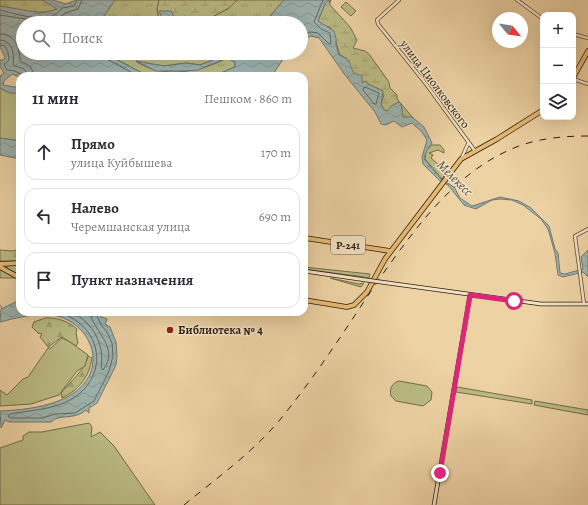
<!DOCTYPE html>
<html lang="ru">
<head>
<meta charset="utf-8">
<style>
  body { margin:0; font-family:Alegreya,serif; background:#f7f7f7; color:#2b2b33 }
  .controls { position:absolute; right:12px; top:12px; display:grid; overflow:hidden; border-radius:8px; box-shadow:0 4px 16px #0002 }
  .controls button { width:36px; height:36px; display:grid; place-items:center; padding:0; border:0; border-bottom:1px solid #e1e1e2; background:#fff; color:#2b2b33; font:20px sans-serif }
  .compass { position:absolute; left:492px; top:12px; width:36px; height:36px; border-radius:50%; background:#fff; box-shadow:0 4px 16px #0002; rotate:120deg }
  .stop { position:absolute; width:12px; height:12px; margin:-9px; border:3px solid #db2777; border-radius:50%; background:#fff }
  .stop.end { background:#db2777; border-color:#fff; box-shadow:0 1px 4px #0008 }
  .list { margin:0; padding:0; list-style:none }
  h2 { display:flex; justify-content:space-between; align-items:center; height:52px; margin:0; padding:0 16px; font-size:17px }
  h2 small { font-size:13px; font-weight:400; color:#7c7c81 }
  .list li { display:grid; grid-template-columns:26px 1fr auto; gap:12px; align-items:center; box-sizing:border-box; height:56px; margin:0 8px 8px; padding:0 8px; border:1px solid #e1e1e2; border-radius:12px }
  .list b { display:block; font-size:15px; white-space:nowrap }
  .list p { margin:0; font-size:13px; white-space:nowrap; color:#7c7c81 }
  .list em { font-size:13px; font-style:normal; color:#7c7c81 }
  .icon { flex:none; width:22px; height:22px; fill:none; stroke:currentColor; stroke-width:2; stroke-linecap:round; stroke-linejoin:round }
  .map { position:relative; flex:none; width:588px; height:505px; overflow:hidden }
  .search { position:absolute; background:#fff; box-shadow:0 4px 16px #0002; left:16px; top:16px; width:292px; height:44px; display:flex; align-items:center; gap:10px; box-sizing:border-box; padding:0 14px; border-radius:22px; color:#7c7c81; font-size:15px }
  .panel { position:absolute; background:#fff; box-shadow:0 4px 16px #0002; left:16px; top:72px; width:292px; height:244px; border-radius:12px }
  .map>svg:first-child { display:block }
  .grass { fill:url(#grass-tufts); stroke:#746c4a }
  .forest { fill:url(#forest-firs); stroke:#746c4a }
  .wetland { fill:url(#wetland-marsh); stroke:#746c4a }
  .green { fill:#bbbb84; stroke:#746c4a }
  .water { fill:url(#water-waves); stroke:#707971 }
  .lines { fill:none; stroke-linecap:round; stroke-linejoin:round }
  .shore { stroke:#656a61; stroke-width:1 }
  .stream { stroke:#707971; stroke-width:1 }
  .tertiary-casing { stroke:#5c4b35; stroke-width:4 }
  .secondary-casing { stroke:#2c1e10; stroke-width:4.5 }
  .trunk-casing { stroke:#2c1e10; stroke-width:5.5 }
  .tertiary { stroke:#f3e2c4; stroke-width:2.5 }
  .secondary { stroke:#f3e2c4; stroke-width:3 }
  .trunk { stroke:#e6b972; stroke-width:4 }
  .rail { stroke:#2c1e10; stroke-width:1; stroke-dasharray:7 7; stroke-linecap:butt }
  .secondary-bridge-casing { stroke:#2c1e10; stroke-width:4.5; stroke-linecap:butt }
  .secondary-bridge { stroke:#f3e2c4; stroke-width:3 }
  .route { stroke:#db2777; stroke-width:5 }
  .poi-dot { fill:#8f2418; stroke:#f3e2c4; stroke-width:1.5 }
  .labels { text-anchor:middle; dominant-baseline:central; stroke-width:3; stroke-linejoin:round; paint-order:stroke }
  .shield { fill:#f3e2c4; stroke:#685946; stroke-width:1 }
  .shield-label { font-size:11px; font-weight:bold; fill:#2c1e10 }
  .street-label { font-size:12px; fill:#2c1e10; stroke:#f3e2c4 }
  .poi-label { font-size:12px; font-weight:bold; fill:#2c1e10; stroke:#f3e2c4; text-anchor:start }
  .water-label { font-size:13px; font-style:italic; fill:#4e4b41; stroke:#f3e2c4 }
</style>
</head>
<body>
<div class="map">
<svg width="588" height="505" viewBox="0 0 588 505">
  <defs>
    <pattern id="grass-tufts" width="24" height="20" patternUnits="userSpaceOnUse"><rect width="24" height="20" fill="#bbbb84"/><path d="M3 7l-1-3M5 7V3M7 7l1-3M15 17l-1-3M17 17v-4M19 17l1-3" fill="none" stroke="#a1a071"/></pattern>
    <pattern id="forest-firs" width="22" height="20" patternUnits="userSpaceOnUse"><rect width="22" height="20" fill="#bbbb84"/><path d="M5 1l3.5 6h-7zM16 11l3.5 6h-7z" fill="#a1a071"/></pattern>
    <pattern id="wetland-marsh" width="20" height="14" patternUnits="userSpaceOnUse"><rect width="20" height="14" fill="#bbbb84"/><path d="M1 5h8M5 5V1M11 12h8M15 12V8" fill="none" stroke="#a1a071"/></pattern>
    <pattern id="water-waves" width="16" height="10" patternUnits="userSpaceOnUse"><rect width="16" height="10" fill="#9eb5b2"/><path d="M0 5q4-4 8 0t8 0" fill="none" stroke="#889b98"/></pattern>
  </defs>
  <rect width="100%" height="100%" fill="#edd2a4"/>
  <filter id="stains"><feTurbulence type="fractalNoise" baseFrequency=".005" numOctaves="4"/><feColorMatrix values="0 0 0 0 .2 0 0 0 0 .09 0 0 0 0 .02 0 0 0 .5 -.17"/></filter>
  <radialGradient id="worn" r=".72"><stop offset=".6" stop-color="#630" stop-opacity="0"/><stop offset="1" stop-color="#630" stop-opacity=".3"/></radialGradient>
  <!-- grass -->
  <path class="grass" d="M 115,0 L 159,0 L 157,10 L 160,23 L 99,23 Z
    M 237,0 L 284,0 L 264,23 L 201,23 L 229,8 Z
    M 104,53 L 225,53 L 218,58 L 200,65 L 186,63 L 164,66 L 137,62 C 163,79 201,72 227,58 L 235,62 L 235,67 L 214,76 L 148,76 Z
    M 304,267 L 370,274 L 369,278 L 364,277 L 304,269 Z
    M 330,278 L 359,284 L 364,283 L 361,287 Z"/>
  <!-- forest -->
  <path class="forest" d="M 431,145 L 440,145 L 444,150 L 444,153 L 438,150 L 429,153 L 433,155 L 431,158 L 440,166 L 439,170 L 448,170 L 442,179 L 425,159 L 426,151 Z
    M 20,249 L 20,261 L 0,261 L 0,250 L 13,251 Z
    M 8,265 L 20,265 L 20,269 L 16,274 L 6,267 Z
    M 0,268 L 15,277 L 15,278 L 0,278 Z
    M 45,318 C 56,317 68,321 77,329 L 76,333 L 78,343 L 76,346 L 62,337 L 48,347 L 40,337 L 42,334 L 38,333 L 32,327 L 34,322 Z
    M 88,356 L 92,358 C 89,377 80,389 62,398 L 61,393 C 69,383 86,369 88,356 Z"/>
  <!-- wetland -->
  <path class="wetland" d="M 0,0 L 42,0 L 58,9 C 38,16 20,10 0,6 Z
    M 159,0 L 237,0 L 229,8 L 201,23 L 174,23 L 175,18 L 172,14 L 160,11 L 164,23 L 160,23 L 157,10 Z
    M 329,0 L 330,5 L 350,27 L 357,40 L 353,48 L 365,51 L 369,54 L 389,82 L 390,88 L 397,95 L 397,99 L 414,119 L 412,117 L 405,119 L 403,117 L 401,104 L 388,111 L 384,110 L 381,104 L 384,95 L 379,89 L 368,84 L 366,81 L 362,83 C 361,78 356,77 353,73 C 346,63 355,62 340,55 C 336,45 336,37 330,27 L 324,26 L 318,21 L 325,4 Z"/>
  <!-- green -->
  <path class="green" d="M 346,2 L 356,11 L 351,16 L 341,7 Z
    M 0,88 L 6,91 L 20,93 L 20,141 L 0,138 Z
    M 62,338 L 70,342 L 88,355 L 85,366 L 77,371 L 59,395 L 31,404 L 0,406 L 0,390 L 7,395 L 23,379 L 28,377 L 48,348 L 51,348 Z
    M 399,381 L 427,386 L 432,392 L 431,400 L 423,406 L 396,401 L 391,396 C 389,389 392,383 399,381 Z
    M 457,387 L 532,400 L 532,404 L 456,392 Z
    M 535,401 L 588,410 L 588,415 L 534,405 Z
    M 89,423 L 92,427 L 91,437 L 100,432 L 114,446 L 155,505 L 0,505 L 0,448 L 23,440 L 23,436 L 29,432 L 42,432 Z"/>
  <!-- water -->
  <path class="water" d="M 42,0 L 53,0 L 66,4 L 76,0 L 115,0 L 99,23 L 23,23 L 23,53 L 104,53 L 148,76 L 20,77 L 12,74 L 4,81 L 3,85 L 20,88 L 20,93 L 10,93 L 0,88 L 0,76 L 4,73 L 0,67 L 0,60 L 4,60 L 5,57 L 0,47 L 0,6 L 42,13 L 57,9 Z
    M 284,0 L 331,0 L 330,3 L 329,0 L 325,4 L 318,21 L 334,31 L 336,38 L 336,45 L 339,55 C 354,62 347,62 354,73 L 362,76 L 362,83 L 366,81 L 368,84 L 383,91 L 381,104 L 384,110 L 388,111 L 391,106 L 399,102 L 401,104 L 403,117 L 412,117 L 424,127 L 432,143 L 426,152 L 424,159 L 441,179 L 454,187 L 460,198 L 472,206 L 500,197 L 519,201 L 531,208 L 549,226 L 555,249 L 558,253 L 560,273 L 565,274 L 583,269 L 581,257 L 588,250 L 588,277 L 583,272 L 563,277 L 558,275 L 555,253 L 548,229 L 541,219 L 523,205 L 512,200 L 500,199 L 492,200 L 476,209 L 464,205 L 448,185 L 440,181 L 423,164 L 422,157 L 427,140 L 422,132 L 412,123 L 402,127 L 394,121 L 386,125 L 381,124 L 375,112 L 345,75 L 319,38 L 311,36 L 301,41 L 301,23 L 264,23 Z
    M 159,11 L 171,11 L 175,18 L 174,23 L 164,23 Z
    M 225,53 L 287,53 L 272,76 L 214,76 L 235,67 L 235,62 L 227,58 L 198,70 L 183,71 L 156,71 L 136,61 L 164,66 L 186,63 L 200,65 L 218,58 Z
    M 0,138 L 20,141 L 20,159 L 0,155 Z
    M 20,300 L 20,312 L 98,312 L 101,317 L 107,319 L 105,324 L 110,327 L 116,342 L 117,356 L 116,365 L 97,403 L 89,408 L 89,413 L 86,410 C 74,421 59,413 51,422 L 9,422 L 5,420 L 1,428 L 0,411 C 25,410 62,406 81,387 C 108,360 86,319 51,315 C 35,313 16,318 0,322 L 1,309 Z"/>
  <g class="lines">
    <!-- shore -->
    <path class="shore" d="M 0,10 C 16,14 52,26 62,8 L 74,6 L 77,0
      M 0,15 L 45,22 L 57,19 L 65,13 L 78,9 L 82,0
      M 0,34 C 15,34 20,48 20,61 L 30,66 L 35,76
      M 301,36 L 310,32 L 318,33 L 329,44 L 331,44 L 330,33 L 321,29 L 314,22 L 323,0
      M 0,40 C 14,41 14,55 13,65 L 24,69 L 29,76
      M 0,45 L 5,46 L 8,52 L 9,60 L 4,65 L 7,70 L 15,71 L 24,76
      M 103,53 L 105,58 L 138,76
      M 365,87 L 379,93 L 376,104 L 374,104 L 363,90 Z
      M 56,312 C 101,322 112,374 72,399 C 53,410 31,410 10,414 L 8,416 L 10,418 L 43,418 L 55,414 L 75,413 L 94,401 L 109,371 L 113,356 L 112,343 L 107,332 L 102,326 L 95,312
      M 72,312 C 93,323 105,344 101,368 L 103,370 C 121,347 91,329 90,312"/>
    <!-- stream -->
    <path class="stream" d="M 0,305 L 2,308"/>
    <!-- tertiary casing -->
    <g class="tertiary-casing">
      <path id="tertiary" d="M 399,0 L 377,20 L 378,24 L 426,84 L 475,151
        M 517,0 L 543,19
        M 573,34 L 588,38
        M 573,79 L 588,84
        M 462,157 L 468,144
        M 584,304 L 575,236 L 588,229"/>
    </g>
    <!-- secondary casing -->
    <g class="secondary-casing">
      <path id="secondary" d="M 304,271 L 366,280
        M 388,283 L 541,304 L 588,304
        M 434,505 L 470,295"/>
    </g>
    <!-- trunk casing -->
    <g class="trunk-casing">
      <path id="trunk" d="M 573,78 L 588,51
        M 304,242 L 305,238 L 390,251
        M 0,264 L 20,263
        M 0,267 L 20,278
        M 304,300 L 347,307 L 354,305 L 367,292 L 385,259 L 461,159 L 497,139 L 543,110"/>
    </g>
    <!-- tertiary -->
    <use href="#tertiary" class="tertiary"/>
    <!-- secondary -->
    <use href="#secondary" class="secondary"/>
    <!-- trunk -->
    <use href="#trunk" class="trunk"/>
    <!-- rail -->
    <path class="rail" d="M 184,505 C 218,477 255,451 283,416 C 317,374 347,327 377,282 C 412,233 450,178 505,152 C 531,139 559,136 588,136"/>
    <!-- secondary-bridge casing -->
    <g class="secondary-bridge-casing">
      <path id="secondary-bridge" d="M 366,280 L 388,283"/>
    </g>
    <!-- secondary-bridge -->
    <use href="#secondary-bridge" class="secondary-bridge"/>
  </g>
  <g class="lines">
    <!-- route -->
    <path class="route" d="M 440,473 L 470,295 L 514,301"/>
  </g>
  <!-- markers -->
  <circle class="poi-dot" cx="170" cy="330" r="4"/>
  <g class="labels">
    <!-- shield labels -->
    <rect class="shield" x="331" y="236" width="34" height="18" rx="3"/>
    <g class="shield-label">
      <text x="348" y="245">Р-241</text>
    </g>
    <!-- street labels -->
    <g class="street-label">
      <text transform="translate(435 84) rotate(53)">улица Циолковского</text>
    </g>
    <!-- poi labels -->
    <g class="poi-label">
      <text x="178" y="330">Библиотека № 4</text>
    </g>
    <!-- water labels -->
    <g class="water-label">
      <text transform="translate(455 178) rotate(45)">Мелекесс</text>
    </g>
  </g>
  <rect width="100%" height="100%" filter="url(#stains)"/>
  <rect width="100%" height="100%" fill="url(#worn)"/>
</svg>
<div class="controls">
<button>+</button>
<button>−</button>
<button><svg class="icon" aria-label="layers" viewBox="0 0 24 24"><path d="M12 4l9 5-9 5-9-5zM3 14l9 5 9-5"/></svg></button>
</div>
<svg class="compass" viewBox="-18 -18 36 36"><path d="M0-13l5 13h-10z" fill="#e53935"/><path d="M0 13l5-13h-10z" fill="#7c7c81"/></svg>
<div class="stop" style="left:514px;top:301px"></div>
<div class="stop end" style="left:440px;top:473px"></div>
<div class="search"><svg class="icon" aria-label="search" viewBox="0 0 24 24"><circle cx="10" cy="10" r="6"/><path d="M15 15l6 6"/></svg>Поиск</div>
<section class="panel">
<h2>11 мин<small>Пешком · 860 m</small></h2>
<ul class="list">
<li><svg class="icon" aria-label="ahead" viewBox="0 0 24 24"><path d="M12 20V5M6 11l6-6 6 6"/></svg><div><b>Прямо</b><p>улица Куйбышева</p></div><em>170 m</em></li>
<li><svg class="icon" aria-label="left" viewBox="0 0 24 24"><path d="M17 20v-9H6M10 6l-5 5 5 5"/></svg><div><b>Налево</b><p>Черемшанская улица</p></div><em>690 m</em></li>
<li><svg class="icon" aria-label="arrive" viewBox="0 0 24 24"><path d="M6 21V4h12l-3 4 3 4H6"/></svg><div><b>Пункт назначения</b></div></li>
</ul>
</section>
</div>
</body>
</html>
